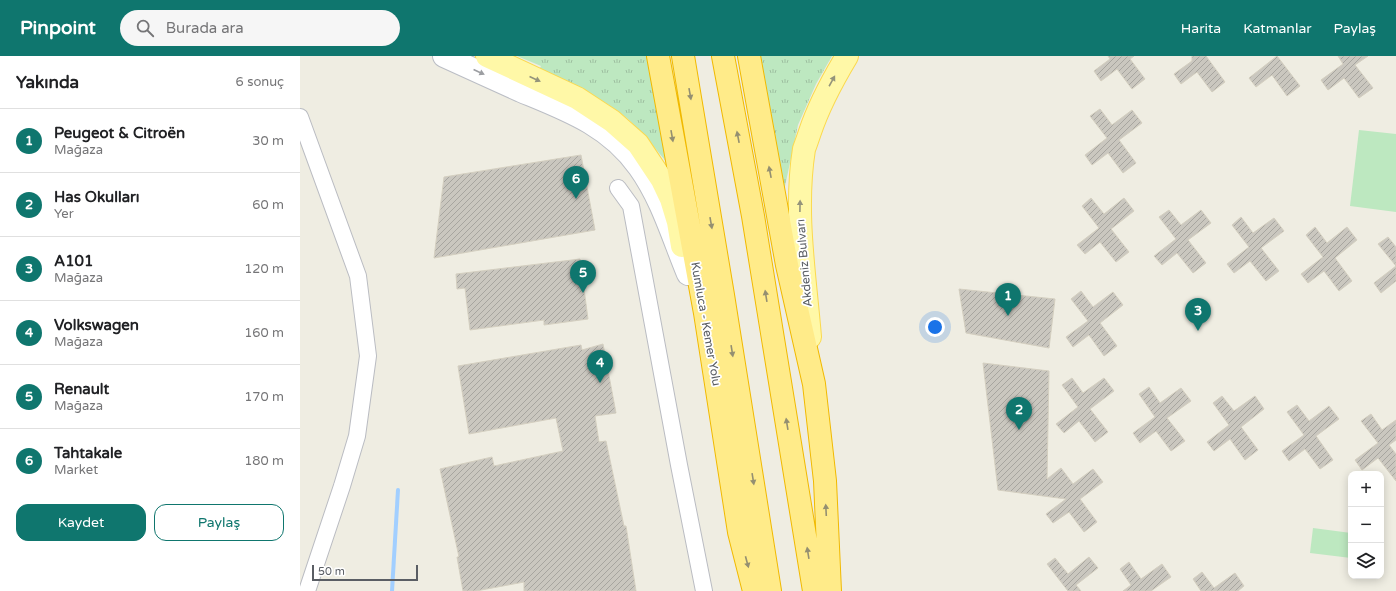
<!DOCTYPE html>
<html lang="tr">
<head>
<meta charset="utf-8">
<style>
  body { margin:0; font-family:"Varela Round",sans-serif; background:#f6f6f6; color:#202124 }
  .controls { position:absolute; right:12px; bottom:12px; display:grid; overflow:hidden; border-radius:8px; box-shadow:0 2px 10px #0003 }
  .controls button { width:36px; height:36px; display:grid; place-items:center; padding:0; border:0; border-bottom:1px solid #e0e0e0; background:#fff; color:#202124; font:20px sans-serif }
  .scale { position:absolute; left:12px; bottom:10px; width:106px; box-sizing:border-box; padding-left:4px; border:2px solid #5a5e64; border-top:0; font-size:11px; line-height:14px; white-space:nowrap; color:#5a5e64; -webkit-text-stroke:3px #fff; paint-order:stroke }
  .you { position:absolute; left:635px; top:271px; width:14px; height:14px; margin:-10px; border:3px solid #fff; border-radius:50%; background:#1a73e8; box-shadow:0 0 0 6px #1a73e833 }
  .badge { display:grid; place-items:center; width:26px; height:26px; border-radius:50%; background:#0f766e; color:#fff; font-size:13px; font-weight:700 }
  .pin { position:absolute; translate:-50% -33px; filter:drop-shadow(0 1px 2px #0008) }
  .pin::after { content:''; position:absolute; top:21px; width:14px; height:12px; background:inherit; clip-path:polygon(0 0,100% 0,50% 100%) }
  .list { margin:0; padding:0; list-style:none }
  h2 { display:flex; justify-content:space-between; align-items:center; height:52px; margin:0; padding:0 16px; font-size:17px }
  h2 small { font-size:13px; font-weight:400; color:#757577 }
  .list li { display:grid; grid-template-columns:26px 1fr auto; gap:12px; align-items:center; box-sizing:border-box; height:64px; padding:0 16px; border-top:1px solid #e0e0e0 }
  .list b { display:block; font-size:15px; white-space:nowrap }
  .list p { margin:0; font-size:13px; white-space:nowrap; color:#757577 }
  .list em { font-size:13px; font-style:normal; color:#757577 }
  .actions { display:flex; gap:8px; padding:12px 16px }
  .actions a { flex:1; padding:9px 0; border:1px solid #0f766e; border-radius:12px; text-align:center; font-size:14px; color:#0f766e }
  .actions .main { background:#0f766e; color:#fff }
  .icon { flex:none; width:22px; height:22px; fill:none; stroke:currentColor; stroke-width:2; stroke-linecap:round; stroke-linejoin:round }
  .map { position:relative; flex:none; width:1096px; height:535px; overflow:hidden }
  header { display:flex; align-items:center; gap:24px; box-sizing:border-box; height:56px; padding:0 20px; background:#0f766e; color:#fff }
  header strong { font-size:19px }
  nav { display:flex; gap:22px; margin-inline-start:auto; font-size:14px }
  .search { width:280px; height:36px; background:#f6f6f6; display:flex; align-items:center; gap:10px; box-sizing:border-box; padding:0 14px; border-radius:22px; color:#757577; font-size:15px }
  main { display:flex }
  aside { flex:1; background:#fff }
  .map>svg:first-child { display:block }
  .grass { fill:url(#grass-tufts) }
  .park { fill:#bde8c0 }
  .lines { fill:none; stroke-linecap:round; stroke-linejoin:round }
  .stream { stroke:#a2cfff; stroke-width:4 }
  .building { fill:url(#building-hatch); stroke:#d4cfc0 }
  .street-casing { stroke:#babcc2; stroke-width:18 }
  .secondary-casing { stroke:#bbbec5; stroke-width:24 }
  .primary-casing { stroke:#fbd94e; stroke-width:24 }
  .highway-casing { stroke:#f1b900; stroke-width:24 }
  .street { stroke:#fff; stroke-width:16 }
  .secondary { stroke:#fff; stroke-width:22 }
  .primary { stroke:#fff8a7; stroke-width:22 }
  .highway { stroke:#ffeb89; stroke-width:22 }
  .oneway { fill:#9c9ea2 }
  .oneway2 { fill:#94947b }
  .oneway3 { fill:#948f71 }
  .labels { text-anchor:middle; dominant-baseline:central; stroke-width:3.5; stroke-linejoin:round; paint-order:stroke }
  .street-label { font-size:12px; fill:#5a5e64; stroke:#fff }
</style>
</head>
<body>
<header>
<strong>Pinpoint</strong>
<div class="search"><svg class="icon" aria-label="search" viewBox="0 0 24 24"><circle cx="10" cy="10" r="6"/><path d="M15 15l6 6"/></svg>Burada ara</div>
<nav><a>Harita</a><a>Katmanlar</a><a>Paylaş</a></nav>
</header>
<main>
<aside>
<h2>Yakında<small>6 sonuç</small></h2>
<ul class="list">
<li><span class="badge">1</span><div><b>Peugeot &amp; Citroën</b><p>Mağaza</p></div><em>30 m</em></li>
<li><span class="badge">2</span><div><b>Has Okulları</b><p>Yer</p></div><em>60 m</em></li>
<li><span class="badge">3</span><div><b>A101</b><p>Mağaza</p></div><em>120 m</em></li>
<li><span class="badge">4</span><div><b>Volkswagen</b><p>Mağaza</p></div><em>160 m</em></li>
<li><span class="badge">5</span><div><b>Renault</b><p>Mağaza</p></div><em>170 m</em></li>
<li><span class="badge">6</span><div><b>Tahtakale</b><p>Market</p></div><em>180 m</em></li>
</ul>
<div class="actions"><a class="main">Kaydet</a><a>Paylaş</a></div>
</aside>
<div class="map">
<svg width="1096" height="535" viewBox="0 0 1096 535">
  <defs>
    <pattern id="grass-tufts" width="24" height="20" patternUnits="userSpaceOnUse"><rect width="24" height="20" fill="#bde8c0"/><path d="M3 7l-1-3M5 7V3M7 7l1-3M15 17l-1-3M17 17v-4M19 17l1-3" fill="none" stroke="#9dbfa0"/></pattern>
    <pattern id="building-hatch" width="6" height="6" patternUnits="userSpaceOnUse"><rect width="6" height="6" fill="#cac7bf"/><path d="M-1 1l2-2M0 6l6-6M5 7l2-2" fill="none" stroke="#a7a59f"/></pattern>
  </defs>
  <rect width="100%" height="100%" fill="#efede2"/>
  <!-- grass -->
  <path class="grass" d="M 217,0 L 348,0 L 368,108 C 356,93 343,77 329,64 C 303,41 270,29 239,14 L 241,10 Z
    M 459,0 L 532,0 L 516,28 L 498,69 L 484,135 Z"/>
  <!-- park -->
  <path class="park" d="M 1059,74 L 1096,78 L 1096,156 L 1050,150 Z
    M 1013,472 L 1051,477 L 1051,502 L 1010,497 Z"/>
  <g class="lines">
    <!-- stream -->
    <path class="stream" d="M 92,535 L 98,434"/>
  </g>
  <!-- building -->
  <path class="building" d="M 808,0 L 834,0 L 830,3 L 845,23 L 832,33 L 817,13 L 801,25 L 794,15 L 810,3 Z
    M 892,0 L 906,0 L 925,26 L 912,36 L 897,16 L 881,28 L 874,18 L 892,5 Z
    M 977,0 L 1000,30 L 987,40 L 972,19 L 956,31 L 949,22 Z
    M 1038,0 L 1068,0 L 1055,9 L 1073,32 L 1059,42 L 1044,22 L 1028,34 L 1021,24 L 1043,8 Z
    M 800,53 L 812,69 L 832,54 L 842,67 L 819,84 L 836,107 L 823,117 L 808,97 L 792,109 L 785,99 L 807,82 L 790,60 Z
    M 281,99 L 295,174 L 134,202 L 144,121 Z
    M 791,142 L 804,158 L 824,142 L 834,155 L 811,173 L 829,196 L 816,206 L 800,186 L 785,198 L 777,189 L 799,172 L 782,150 Z
    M 869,154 L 881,169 L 901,154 L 911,167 L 888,184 L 906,207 L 893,217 L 877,197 L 862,209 L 854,200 L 876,183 L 859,161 Z
    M 941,161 L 953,177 L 974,162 L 984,175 L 961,192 L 979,215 L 966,225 L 950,205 L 934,217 L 927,208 L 949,191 L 932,169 Z
    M 1015,171 L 1027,187 L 1047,171 L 1057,184 L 1035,202 L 1052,225 L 1039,235 L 1024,215 L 1008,227 L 1001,218 L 1023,201 L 1006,179 Z
    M 1088,181 L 1096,191 L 1096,225 L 1081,237 L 1074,227 L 1096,210 L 1078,188 Z
    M 280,203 L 288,263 L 244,269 L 244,264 L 170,274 L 165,232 L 157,233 L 156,218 Z
    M 659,233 L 755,243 L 749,292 L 666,277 Z
    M 781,235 L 793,251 L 813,236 L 823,249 L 800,267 L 817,290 L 804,300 L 789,279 L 773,291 L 766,281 L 788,265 L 771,243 Z
    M 303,288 L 316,357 L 295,360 L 299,386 L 306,385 L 324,470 L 326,470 L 336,535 L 224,535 L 224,526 L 176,535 L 163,535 L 157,501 L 159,501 L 140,413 L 192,401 L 194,410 L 263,395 L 256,362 L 169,378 L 158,310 L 281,289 L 282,294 Z
    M 683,307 L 749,315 L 747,423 L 761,412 L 773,428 L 793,413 L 803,426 L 780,443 L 797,466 L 784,476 L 769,456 L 753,467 L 746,458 L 766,443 L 698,434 Z
    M 772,322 L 783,337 L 804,322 L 814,335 L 790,353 L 808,376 L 795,386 L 779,365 L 764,377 L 756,368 L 778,351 L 762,329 Z
    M 849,331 L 860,347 L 881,332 L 891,345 L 867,362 L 885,385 L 871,395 L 856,375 L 840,387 L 833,377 L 855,361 L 839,338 Z
    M 922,340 L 934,355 L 955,340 L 964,353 L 941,371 L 958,394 L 945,404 L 930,383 L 914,395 L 907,386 L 929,369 L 913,347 Z
    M 997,349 L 1009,365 L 1029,350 L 1039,363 L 1016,380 L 1033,404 L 1020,413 L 1005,393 L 989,405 L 982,395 L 1004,379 L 987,356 Z
    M 1071,358 L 1082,374 L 1096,364 L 1096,384 L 1089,389 L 1096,398 L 1096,425 L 1078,402 L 1062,414 L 1055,404 L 1078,387 L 1061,365 Z
    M 789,501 L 798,512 L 776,529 L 781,535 L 768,535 L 747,508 L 755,502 L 768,518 Z
    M 829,506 L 841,523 L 862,508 L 871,521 L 851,535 L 823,535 L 831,529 L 820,513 Z
    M 902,516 L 914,532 L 935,517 L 944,530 L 938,535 L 901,535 L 893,523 Z"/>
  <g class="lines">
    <!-- street casing -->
    <g class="street-casing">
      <path id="street" d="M 0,61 L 58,220 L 68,300 L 57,380 L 42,430 L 7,535
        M 318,132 L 331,150 L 379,409 L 404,535"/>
    </g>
    <!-- secondary casing -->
    <g class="secondary-casing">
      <path id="secondary" d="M 144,0 C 170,12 195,23 221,35 C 267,54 309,69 339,111 C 362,143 373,182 388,218"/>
    </g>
    <!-- primary casing -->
    <g class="primary-casing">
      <path id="primary" d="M 187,0 L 277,42 L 312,65 L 338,88 L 362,124 L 371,143 L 378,166 L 382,190
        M 510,281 C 505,219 494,156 504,93 C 506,88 508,82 510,76 C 519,49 532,25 547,0"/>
    </g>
    <!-- highway casing -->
    <g class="highway-casing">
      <path id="highway" d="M 358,0 L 405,257 L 439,476 L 454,535
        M 383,0 L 423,239 L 470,535
        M 423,0 L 453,160 L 514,535
        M 449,0 L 487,209 L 514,328 L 525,425 L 530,535"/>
    </g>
    <!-- street -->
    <use href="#street" class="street"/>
    <!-- secondary -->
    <use href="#secondary" class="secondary"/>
    <!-- primary -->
    <use href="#primary" class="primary"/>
    <!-- highway -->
    <use href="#highway" class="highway"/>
  </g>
  <!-- one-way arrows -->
  <defs><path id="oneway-solid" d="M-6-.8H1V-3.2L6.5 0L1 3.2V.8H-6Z"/></defs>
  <use class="oneway" href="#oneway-solid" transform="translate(179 16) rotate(25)"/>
  <g class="oneway2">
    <use href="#oneway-solid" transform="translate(235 23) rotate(24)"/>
    <use href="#oneway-solid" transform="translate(532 25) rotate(-61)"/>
    <use href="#oneway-solid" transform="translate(500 150) rotate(-89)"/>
  </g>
  <g class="oneway3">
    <use href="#oneway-solid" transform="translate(390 38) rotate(80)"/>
    <use href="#oneway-solid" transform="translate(372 80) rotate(80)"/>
    <use href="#oneway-solid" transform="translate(438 81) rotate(-101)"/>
    <use href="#oneway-solid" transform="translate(470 116) rotate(-101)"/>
    <use href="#oneway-solid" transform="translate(411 167) rotate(80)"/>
    <use href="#oneway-solid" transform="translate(466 240) rotate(-99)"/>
    <use href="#oneway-solid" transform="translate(432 295) rotate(81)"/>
    <use href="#oneway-solid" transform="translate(487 368) rotate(-99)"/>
    <use href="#oneway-solid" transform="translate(453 423) rotate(81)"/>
    <use href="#oneway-solid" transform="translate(526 454) rotate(-93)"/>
    <use href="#oneway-solid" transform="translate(508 497) rotate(-99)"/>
    <use href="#oneway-solid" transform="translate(447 506) rotate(75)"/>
  </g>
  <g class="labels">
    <!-- street labels -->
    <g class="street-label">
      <text transform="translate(504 207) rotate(-95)">Akdeniz Bulvarı</text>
      <text transform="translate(406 268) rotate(80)">Kumluca - Kemer Yolu</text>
    </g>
  </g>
</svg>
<div class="controls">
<button>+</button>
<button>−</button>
<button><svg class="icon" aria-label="layers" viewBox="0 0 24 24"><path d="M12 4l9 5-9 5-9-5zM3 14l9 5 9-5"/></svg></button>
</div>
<div class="scale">50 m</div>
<div class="you"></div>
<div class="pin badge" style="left:708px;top:260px">1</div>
<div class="pin badge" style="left:719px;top:374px">2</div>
<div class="pin badge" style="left:898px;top:275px">3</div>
<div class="pin badge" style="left:300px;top:327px">4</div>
<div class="pin badge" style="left:283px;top:237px">5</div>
<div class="pin badge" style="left:276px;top:143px">6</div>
</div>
</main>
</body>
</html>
